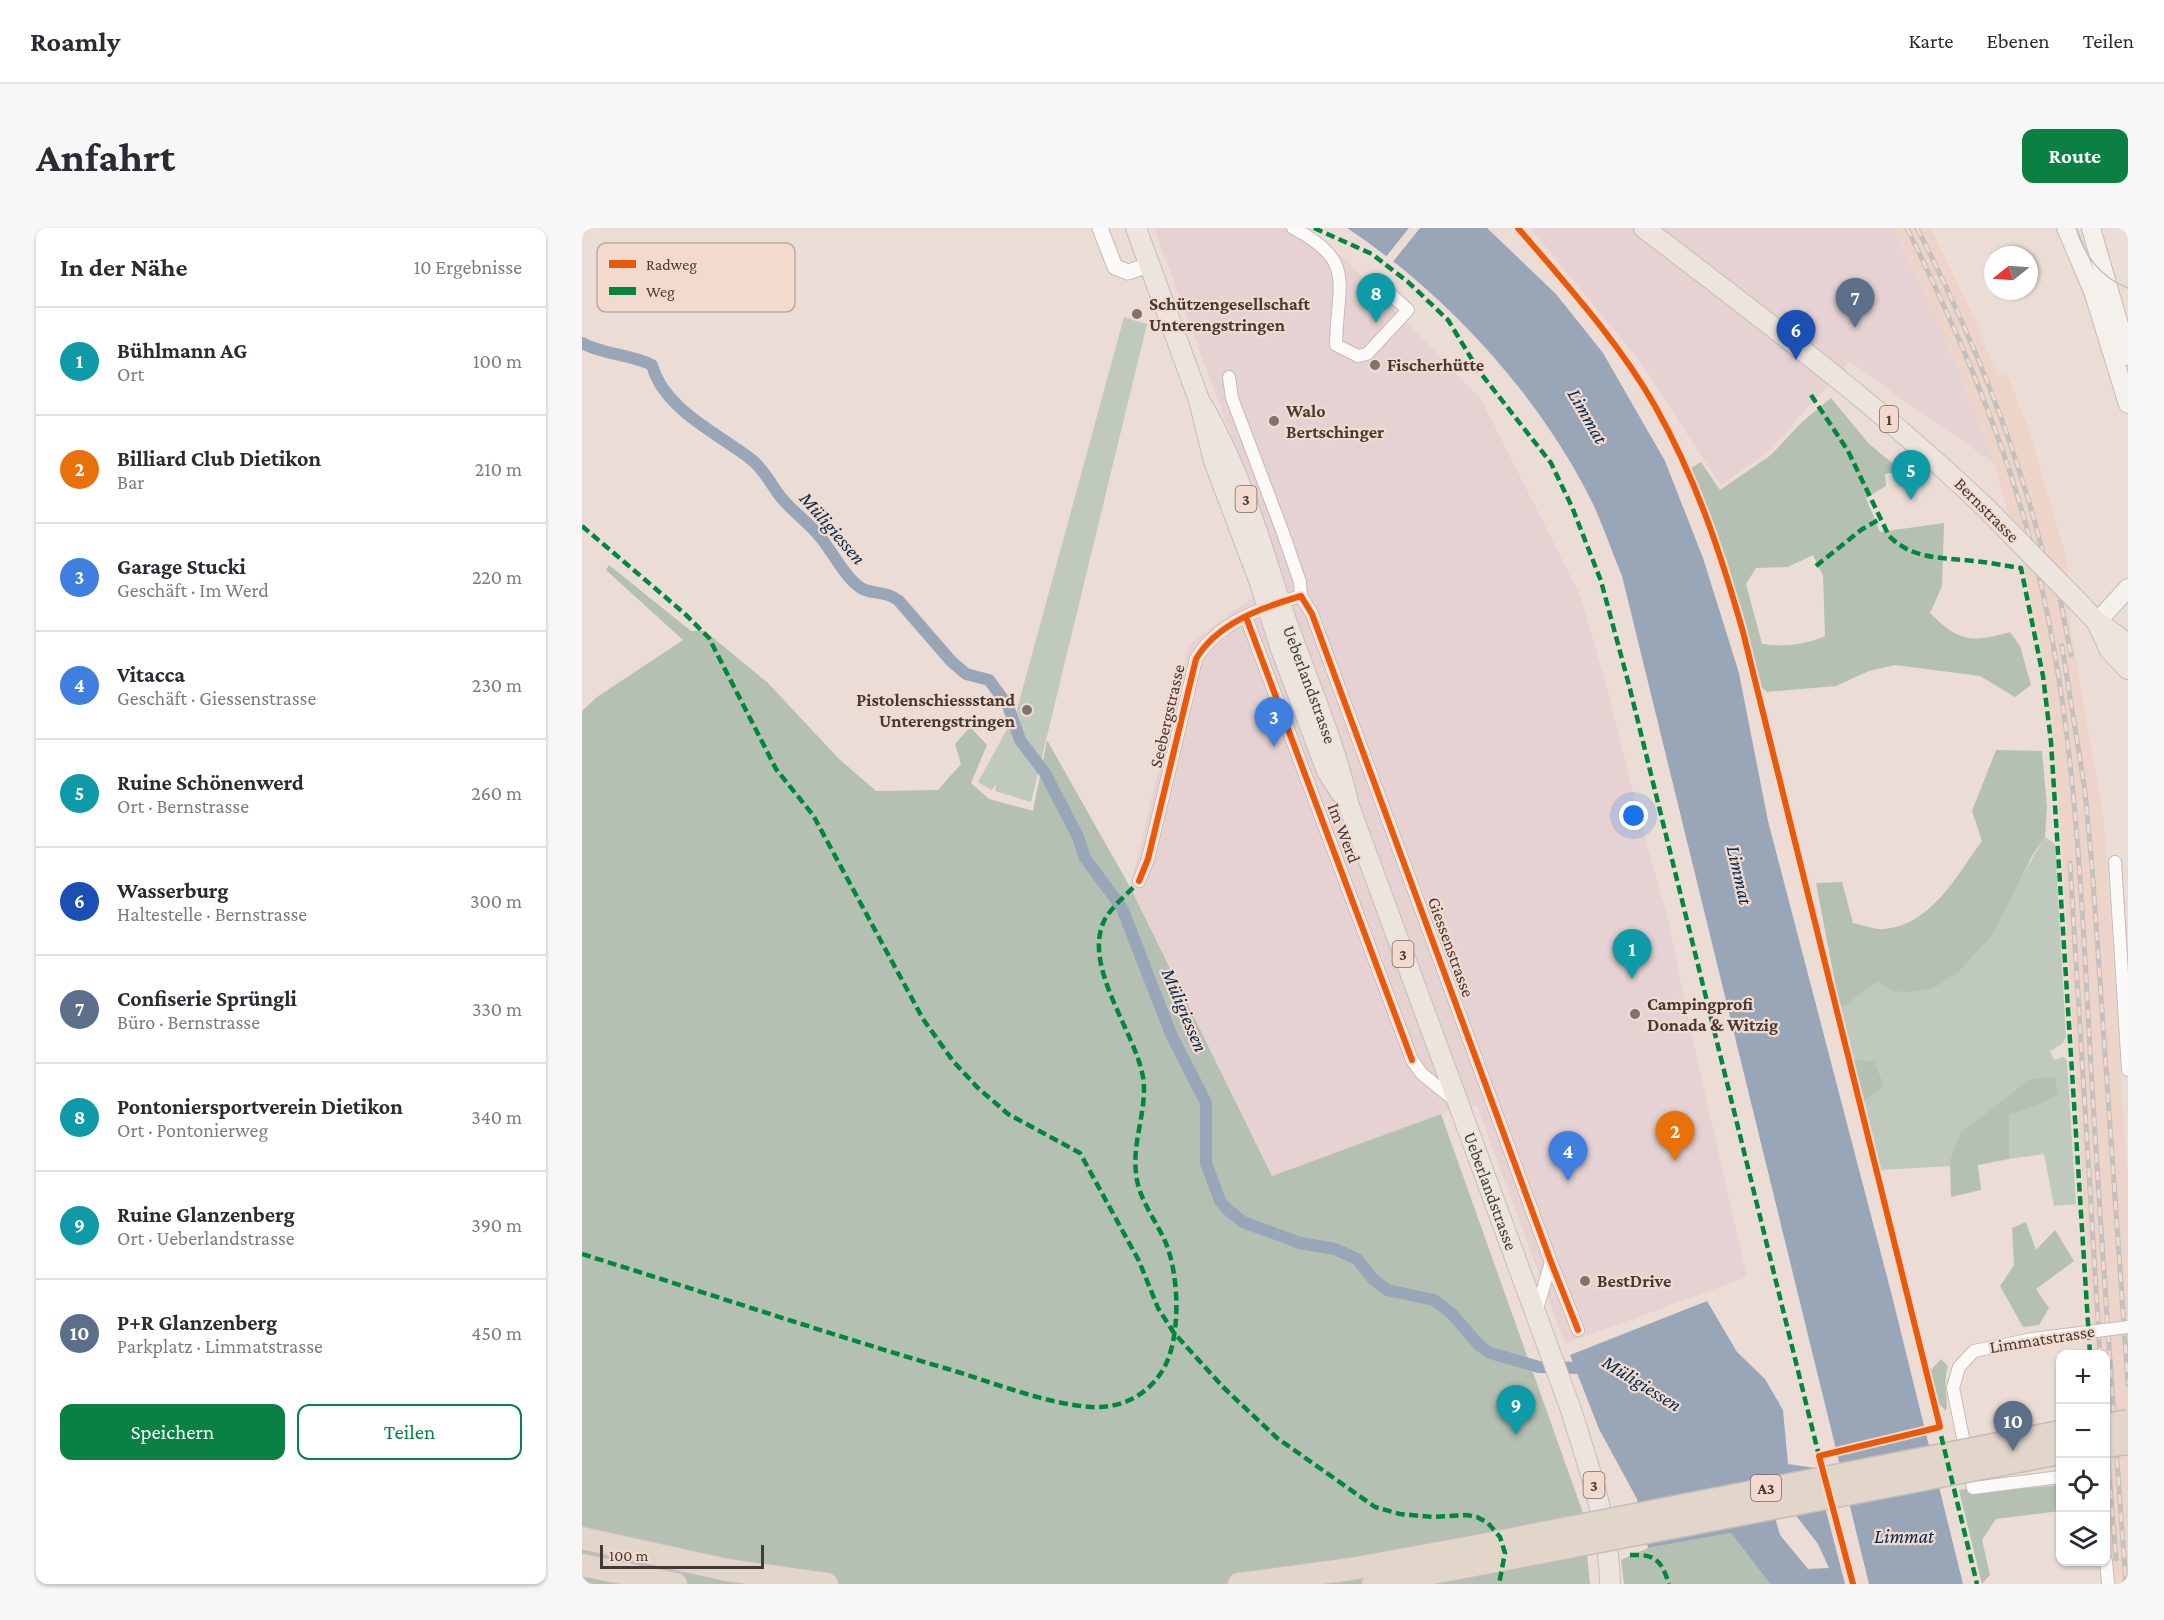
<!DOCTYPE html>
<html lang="de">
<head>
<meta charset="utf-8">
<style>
  body { margin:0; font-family:"Crimson Pro",serif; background:#f7f7f7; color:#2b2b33 }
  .controls { position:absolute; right:18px; bottom:18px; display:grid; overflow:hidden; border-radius:12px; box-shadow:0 2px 4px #0004 }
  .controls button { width:54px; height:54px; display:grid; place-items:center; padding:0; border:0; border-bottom:2px solid #e1e1e2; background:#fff; color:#2b2b33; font:30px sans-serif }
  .compass { position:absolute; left:1402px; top:18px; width:54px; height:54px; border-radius:50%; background:#fff; box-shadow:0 2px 4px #0004; rotate:253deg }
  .scale { position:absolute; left:18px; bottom:15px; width:164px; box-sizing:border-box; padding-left:6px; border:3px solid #443a35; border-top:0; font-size:16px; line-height:21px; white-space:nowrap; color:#443a35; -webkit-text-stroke:4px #f3dace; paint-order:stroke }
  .you { position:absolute; left:1052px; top:588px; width:21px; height:21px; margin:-15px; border:4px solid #fff; border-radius:50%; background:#1a73e8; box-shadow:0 0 0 9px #1a73e833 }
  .badge { display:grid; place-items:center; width:39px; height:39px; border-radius:50%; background:#0b8043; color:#fff; font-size:20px; font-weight:700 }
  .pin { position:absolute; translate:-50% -50px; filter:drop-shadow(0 2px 3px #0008) }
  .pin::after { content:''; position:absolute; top:32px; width:21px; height:18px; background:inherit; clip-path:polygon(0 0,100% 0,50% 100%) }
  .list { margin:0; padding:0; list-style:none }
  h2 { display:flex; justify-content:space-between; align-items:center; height:78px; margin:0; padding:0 24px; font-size:26px }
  h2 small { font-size:20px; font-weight:400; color:#7c7c81 }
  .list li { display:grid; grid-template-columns:39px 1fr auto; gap:18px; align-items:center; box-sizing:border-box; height:108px; padding:0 24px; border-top:2px solid #e1e1e2 }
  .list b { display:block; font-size:22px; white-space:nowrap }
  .list p { margin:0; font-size:20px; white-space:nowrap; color:#7c7c81 }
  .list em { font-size:20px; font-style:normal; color:#7c7c81 }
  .actions { display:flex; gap:12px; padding:18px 24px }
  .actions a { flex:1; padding:14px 0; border:2px solid #0b8043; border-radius:12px; text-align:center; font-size:21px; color:#0b8043 }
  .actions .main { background:#0b8043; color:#fff }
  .icon { flex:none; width:33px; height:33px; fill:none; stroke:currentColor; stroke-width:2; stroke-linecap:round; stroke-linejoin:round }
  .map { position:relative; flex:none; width:1546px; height:1356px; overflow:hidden; border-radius:12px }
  header { display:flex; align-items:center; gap:36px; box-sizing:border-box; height:84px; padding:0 30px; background:#fff; border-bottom:2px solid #e1e1e2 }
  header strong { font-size:28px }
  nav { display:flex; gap:33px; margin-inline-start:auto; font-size:21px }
  .intro { display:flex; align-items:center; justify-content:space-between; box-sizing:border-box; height:144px; padding:0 36px }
  h1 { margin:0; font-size:42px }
  .button { padding:15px 27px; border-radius:12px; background:#0b8043; color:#fff; font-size:21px; font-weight:700 }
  main { display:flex; gap:36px; padding:0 36px }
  aside { flex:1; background:#fff; border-radius:12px; box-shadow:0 2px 4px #0004 }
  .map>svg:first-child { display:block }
  .built { fill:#edd4c8 }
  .industrial { fill:#e6d2d2 }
  .green { fill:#c0c9bd }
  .forest { fill:#b3c0b2; fill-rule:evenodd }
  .water { fill:#99a6b7; fill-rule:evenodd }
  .pier { fill:#ebddd6 }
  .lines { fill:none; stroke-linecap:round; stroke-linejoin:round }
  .canal { stroke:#99a6b7; stroke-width:12 }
  .minor-casing { stroke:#c6bbb5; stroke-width:14 }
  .tertiary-casing { stroke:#c6bbb5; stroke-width:17 }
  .secondary-casing { stroke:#c6bbb5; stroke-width:20 }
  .primary-casing { stroke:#c4bdb9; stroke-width:22 }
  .motorway-casing { stroke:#c4bdb9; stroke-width:25 }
  .minor { stroke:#fcfaf9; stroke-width:12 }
  .tertiary { stroke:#fcfaf9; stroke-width:15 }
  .secondary { stroke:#f4f0eb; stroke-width:18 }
  .primary { stroke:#ede5dd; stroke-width:20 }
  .motorway { stroke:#e2d6ca; stroke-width:22 }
  .tram { stroke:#c4c0be; stroke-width:1.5 }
  .rail-casing { stroke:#c4c0be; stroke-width:5 }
  .rail { stroke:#f3dace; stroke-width:3; stroke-dasharray:9; stroke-linecap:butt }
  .minor-bridge-casing { stroke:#c6bbb5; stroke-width:14; stroke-linecap:butt }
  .primary-bridge-casing { stroke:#c4bdb9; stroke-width:22; stroke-linecap:butt }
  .motorway-bridge-casing { stroke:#c4bdb9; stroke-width:25; stroke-linecap:butt }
  .minor-bridge { stroke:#fcfaf9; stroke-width:12 }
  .primary-bridge { stroke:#ede5dd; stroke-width:20 }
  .motorway-bridge { stroke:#e2d6ca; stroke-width:22 }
  .quiet { stroke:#00873e; stroke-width:4.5; stroke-dasharray:9 4.5; stroke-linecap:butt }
  .cycleway-casing { stroke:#f3dace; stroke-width:10 }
  .cycleway { stroke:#e8590c; stroke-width:6 }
  .poi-dot { fill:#7e736d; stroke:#f3dace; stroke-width:2 }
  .labels { text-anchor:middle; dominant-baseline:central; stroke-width:4.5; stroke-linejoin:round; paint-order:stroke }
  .shield { fill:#f3dace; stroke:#786a63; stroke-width:1.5 }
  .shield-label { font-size:16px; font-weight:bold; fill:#443a35 }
  .poi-label { font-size:18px; font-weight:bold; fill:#443a35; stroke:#f3dace; text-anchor:start }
  .street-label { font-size:18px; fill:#443a35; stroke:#f3dace }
  .water-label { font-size:20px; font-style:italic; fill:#022a4f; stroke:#f3dace }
  .key { fill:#f3dace; stroke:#beaaa0; stroke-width:1.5 }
  .key-label { font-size:16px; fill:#443a35 }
</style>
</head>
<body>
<header>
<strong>Roamly</strong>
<nav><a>Karte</a><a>Ebenen</a><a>Teilen</a></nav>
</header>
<div class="intro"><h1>Anfahrt</h1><a class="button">Route</a></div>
<main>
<aside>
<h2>In der Nähe<small>10 Ergebnisse</small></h2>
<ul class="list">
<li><span class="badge" style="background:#0f9aa8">1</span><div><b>Bühlmann AG</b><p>Ort</p></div><em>100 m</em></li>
<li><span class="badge" style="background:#e8710a">2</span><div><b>Billiard Club Dietikon</b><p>Bar</p></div><em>210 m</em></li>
<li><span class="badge" style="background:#3f7fe0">3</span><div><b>Garage Stucki</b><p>Geschäft · Im Werd</p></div><em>220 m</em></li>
<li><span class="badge" style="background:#3f7fe0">4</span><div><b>Vitacca</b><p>Geschäft · Giessenstrasse</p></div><em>230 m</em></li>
<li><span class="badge" style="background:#0f9aa8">5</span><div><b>Ruine Schönenwerd</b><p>Ort · Bernstrasse</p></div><em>260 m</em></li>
<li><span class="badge" style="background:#1a4fb4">6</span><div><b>Wasserburg</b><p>Haltestelle · Bernstrasse</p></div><em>300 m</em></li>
<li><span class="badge" style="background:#5c6f8a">7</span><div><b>Confiserie Sprüngli</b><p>Büro · Bernstrasse</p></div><em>330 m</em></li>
<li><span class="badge" style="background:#0f9aa8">8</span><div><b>Pontoniersportverein Dietikon</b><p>Ort · Pontonierweg</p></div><em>340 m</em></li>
<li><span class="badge" style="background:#0f9aa8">9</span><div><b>Ruine Glanzenberg</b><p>Ort · Ueberlandstrasse</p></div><em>390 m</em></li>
<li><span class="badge" style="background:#5c6f8a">10</span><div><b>P+R Glanzenberg</b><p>Parkplatz · Limmatstrasse</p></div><em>450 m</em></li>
</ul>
<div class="actions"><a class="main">Speichern</a><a>Teilen</a></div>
</aside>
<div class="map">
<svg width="1546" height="1356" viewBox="0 0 1546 1356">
  <rect width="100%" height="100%" fill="#ebddd6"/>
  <!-- built -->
  <path class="built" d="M 1311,0 L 1349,0 L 1394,94 L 1416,149 L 1425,146 L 1447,202 L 1485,332 L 1487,391 L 1522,593 L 1546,953 L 1546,1356 L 1529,1356 L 1524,1294 L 1524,1126 L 1511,1126 L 1478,592 L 1461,433 L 1443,344 L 1412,235 L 1362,107 Z"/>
  <!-- industrial -->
  <path class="industrial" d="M 572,0 L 703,0 L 763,30 L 900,173 L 998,367 L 1025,459 L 1064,615 L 1086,691 L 1109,804 L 1165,1049 L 983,1116 L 895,878 L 859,886 L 690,948 L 548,659 L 607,416 L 701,347 Z
    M 948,0 L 1311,0 L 1362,107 L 1412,235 L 1267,134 L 1188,222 L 1139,258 L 1056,131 Z"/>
  <!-- green -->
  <path class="green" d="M 542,89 L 565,96 L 449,574 L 413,563 L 414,556 L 410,562 L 396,554 L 434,485 Z
    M 1463,609 L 1473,616 L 1484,810 L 1480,816 L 1468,823 L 1472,832 L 1482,829 L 1485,833 L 1494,976 L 1472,978 L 1462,926 L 1427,931 L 1427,886 L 1461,875 L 1473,849 L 1368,933 L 1369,938 L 1298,942 L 1281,874 L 1302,858 L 1291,834 L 1270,832 L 1258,781 C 1272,772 1282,761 1297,753 L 1310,763 L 1432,661 Z"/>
  <!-- forest -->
  <path class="forest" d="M 1249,170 L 1287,216 L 1320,243 L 1303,246 L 1304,258 L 1284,270 L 1298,304 L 1362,295 L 1360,358 L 1348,385 C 1377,414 1389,415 1428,404 L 1438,418 L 1449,457 L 1433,469 L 1398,448 L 1313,437 L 1287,443 L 1254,458 L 1185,464 L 1179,459 L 1145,333 L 1109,240 L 1119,234 L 1138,262 L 1189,227 L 1220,194 ZM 1231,327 L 1241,348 L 1243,408 C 1222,417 1204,419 1180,416 L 1164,356 L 1174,340 L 1206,339 Z
    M 27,337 L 109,403 L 123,403 L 186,455 L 256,530 L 294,563 L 356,562 L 379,536 L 373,516 L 388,499 L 405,517 L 389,555 L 407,571 L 451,583 L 465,512 L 548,659 L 690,948 L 859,886 L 1001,1285 L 1008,1356 L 0,1356 L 0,483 L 15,469 L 101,412 L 24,342 Z
    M 1414,522 L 1460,523 L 1465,579 L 1463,609 L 1450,628 L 1409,708 L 1375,745 L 1351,760 L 1329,764 L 1310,763 L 1297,754 C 1282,761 1272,773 1258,781 L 1234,655 L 1260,654 L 1271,695 C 1281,697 1293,702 1303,701 C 1350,696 1375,647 1400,613 L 1390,583 Z
    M 1270,832 L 1292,833 L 1302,858 L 1281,874 Z
    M 1473,849 L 1476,865 L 1461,875 L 1427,887 L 1427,931 L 1396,937 L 1399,962 L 1369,969 L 1368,933 L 1378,905 L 1448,851 Z
    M 1444,994 L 1454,1022 L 1473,1002 L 1492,1033 L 1454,1061 L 1467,1080 L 1457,1097 L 1441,1099 L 1418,1058 L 1432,1037 L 1430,1000 Z
    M 1359,1131 L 1366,1138 C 1360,1157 1367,1166 1364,1183 L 1352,1171 L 1347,1144 Z
    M 1478,1257 L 1478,1283 L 1414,1291 L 1400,1312 L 1408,1347 L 1400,1356 L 1377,1262 L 1383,1261 L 1389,1265 Z
    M 1149,1305 L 1188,1356 L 1042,1356 L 1039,1332 L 1066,1320 Z"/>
  <!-- water -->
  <path class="water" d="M 765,0 L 905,0 L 974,66 L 1021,125 L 1083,233 L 1121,330 L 1157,445 L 1186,593 L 1310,1068 L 1381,1356 L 1287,1356 L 1040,348 C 1030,324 1022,300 1011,276 C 958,168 865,66 765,0 Z
    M 1125,1073 L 1155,1124 L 1183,1151 L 1201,1182 L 1206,1236 L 1233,1240 L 1263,1356 L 1188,1356 L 1149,1305 L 1066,1320 L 1055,1271 L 1017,1201 L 988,1127 ZM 1189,1275 L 1212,1285 L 1236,1316 L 1247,1340 L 1226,1341 L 1198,1307 Z"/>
  <!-- pier -->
  <path class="pier" d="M 827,0 L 838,0 L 810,35 L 803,30 Z
    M 1345,1199 L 1346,1204 L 1253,1227 L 1251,1222 Z"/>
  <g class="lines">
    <!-- canal -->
    <path class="canal" d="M 0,115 C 22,127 48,126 70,137 C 82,182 136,205 170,232 C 185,244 191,262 204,275 C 215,287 229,297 239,310 C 252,326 262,348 279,360 C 291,367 303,362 317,373 L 369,433 L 384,446 L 407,452 L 426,478 L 438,512 L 463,545 L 496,609 L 503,630 L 540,680 L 589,806 L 624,875 L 624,935 L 638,973 L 646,982 L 661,994 L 718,1015 L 753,1021 L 775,1031 L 791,1051 L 805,1062 L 852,1072 L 869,1085 L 897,1117 L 908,1125 L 957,1139 L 1000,1140 L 1007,1144"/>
    <!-- minor casing -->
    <g class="minor-casing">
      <path id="minor" d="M 711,0 C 775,33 755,55 754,117 L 776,128 L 785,126 L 826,82 L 805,63
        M 647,149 L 650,170 L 701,305 L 718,354 L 719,368
        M 664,389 L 830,832 L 840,846 L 875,874
        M 1533,634 L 1546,842
        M 557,653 L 566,631 L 614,431 C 635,395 681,379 719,368 L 730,386 L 969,1034 L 996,1102
        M 955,1081 L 969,1034
        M 1451,1111 L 1392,1123 L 1377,1139 L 1371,1160 L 1391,1260 L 1478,1249
        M 1524,1333 L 1526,1356"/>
    </g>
    <!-- tertiary casing -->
    <g class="tertiary-casing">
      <path id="tertiary" d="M 518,0 L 533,39 L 546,44 L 567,37"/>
    </g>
    <!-- secondary casing -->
    <g class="secondary-casing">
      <path id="secondary" d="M 1484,0 L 1511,63 L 1546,176
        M 1509,0 L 1546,128
        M 1515,394 L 1546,360"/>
    </g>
    <!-- primary casing -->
    <g class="primary-casing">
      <g id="primary">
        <path d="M 554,0 L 617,172 L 632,233 L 677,352 L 699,421 L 745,543 L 759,565"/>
        <path d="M 1062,0 C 1180,90 1297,178 1405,281"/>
        <path id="s1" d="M 617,172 C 655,235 676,305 698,375 C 721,443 751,508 767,578 L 988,1179 C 1006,1236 1027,1295 1028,1356"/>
        <path d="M 1500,378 L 1515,394 L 1546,416"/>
        <path d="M 1515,394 L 1528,422 L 1546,441"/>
      </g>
    </g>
    <!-- motorway casing -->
    <g class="motorway-casing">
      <path id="motorway" d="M 0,1310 L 145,1342 L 245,1356
        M 0,1337 L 94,1356
        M 657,1356 L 769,1341 L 890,1319
        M 791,1356 L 893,1337"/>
    </g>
    <!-- minor -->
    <use href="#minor" class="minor"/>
    <!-- tertiary -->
    <use href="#tertiary" class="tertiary"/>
    <!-- secondary -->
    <use href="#secondary" class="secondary"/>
    <!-- primary -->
    <use href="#primary" class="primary"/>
    <!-- motorway -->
    <use href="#motorway" class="motorway"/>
    <!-- tram -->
    <path class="tram" d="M 1494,0 C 1503,28 1518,49 1546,60"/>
    <!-- rail casing -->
    <g class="rail-casing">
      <path id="rail" d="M 1325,0 C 1372,96 1415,193 1444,297 C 1492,467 1498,645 1508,821 C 1518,999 1531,1178 1544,1356
        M 1335,0 C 1394,115 1441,232 1469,359
        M 1473,345 L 1489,427
        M 1480,418 L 1503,563 L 1510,638 L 1546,1156
        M 1488,635 L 1518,1126
        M 1524,1208 L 1534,1331"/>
    </g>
    <!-- rail -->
    <use href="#rail" class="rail"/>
    <!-- minor-bridge casing -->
    <g class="minor-bridge-casing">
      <path id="minor-bridge" d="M 1451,1111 L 1546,1099"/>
    </g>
    <!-- primary-bridge casing -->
    <g class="primary-bridge-casing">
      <path id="primary-bridge" d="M 1405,281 L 1500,378"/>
    </g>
    <!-- motorway-bridge casing -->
    <g class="motorway-bridge-casing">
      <path id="motorway-bridge" d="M 1524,1197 L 1546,1193
        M 1524,1218 L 1546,1215
        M 890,1319 L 1478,1204
        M 893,1337 L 1478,1225"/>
    </g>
    <!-- minor-bridge -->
    <use href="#minor-bridge" class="minor-bridge"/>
    <!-- primary-bridge -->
    <use href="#primary-bridge" class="primary-bridge"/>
    <!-- motorway-bridge -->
    <use href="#motorway-bridge" class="motorway-bridge"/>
    <!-- quiet -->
    <path class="quiet" d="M 732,0 L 790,26 L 826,54 L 866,92 L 897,143 L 969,235 L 990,279 L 1019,353 L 1047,457 L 1238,1232
      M 1229,167 L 1266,223 L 1307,308 C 1331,332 1359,329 1391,333 C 1407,334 1423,338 1439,340 L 1461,448 L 1469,514 L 1508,1126
      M 0,298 L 102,385 L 127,410 L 194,541 L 231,587 L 341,791 L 371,833 L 396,860 L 426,886 L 498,925 L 557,1033 L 576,1080 L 592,1105 L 641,1159 L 695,1210 L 793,1279 L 818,1286 L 851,1289 L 884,1287 L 895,1289 L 906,1295 L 918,1309 L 923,1325 L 917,1356
      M 1234,338 L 1279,302 L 1298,291
      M 0,1026 C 122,1064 243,1105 366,1141 C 410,1154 464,1176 509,1179 C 541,1181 570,1165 584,1136 C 599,1103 597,1046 583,1013 C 573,991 556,970 554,945 C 550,913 566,880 561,849 C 553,803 499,737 523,691 C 531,677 547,665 557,653
      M 1356,1195 L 1395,1356
      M 1048,1327 C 1074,1326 1079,1332 1087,1356"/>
    <!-- cycleway casing -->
    <g class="cycleway-casing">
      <path id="cycleway" d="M 936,0 C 984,56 1036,113 1073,178 C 1114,251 1138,323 1161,404 L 1358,1199 L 1237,1228 L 1271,1356
        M 664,389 L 830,832
        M 557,653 L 566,631 L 614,431 C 635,395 681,379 719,368 L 730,386 L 969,1034 L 996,1102"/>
    </g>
    <!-- cycleway -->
    <use href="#cycleway" class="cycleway"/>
  </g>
  <!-- markers -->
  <g class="poi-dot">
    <circle cx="555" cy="86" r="6"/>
    <circle cx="793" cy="137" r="6"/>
    <circle cx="692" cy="193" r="6"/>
    <circle cx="445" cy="482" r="6"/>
    <circle cx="1053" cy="786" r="6"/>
    <circle cx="1003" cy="1053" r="6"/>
  </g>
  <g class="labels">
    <!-- shield labels -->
    <g class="shield">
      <rect x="1298" y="178" width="18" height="26" rx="4.5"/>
      <rect x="653.5" y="258" width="21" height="26" rx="4.5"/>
      <rect x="810.5" y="713" width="21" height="26" rx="4.5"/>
      <rect x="1001.5" y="1244" width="21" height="26" rx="4.5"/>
      <rect x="1169" y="1247" width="30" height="26" rx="4.5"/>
    </g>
    <g class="shield-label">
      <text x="1307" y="191">1</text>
      <text x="664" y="271">3</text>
      <text x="821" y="726">3</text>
      <text x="1012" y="1257">3</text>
      <text x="1184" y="1260">A3</text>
    </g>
    <!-- poi labels -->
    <g class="poi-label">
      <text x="567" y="76">Schützengesellschaft<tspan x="567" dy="21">Unterengstringen</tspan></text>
      <text x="805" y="137">Fischerhütte</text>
      <text x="704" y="183">Walo<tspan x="704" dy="21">Bertschinger</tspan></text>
      <text x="433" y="472" text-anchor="end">Pistolenschiessstand<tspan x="433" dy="21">Unterengstringen</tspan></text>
      <text x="1065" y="776">Campingprofi<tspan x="1065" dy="21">Donada &amp; Witzig</tspan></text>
      <text x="1015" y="1053">BestDrive</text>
    </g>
    <!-- street labels -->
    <g class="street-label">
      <text transform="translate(1405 282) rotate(45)">Bernstrasse</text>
      <text stroke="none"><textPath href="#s1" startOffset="306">Ueberlandstrasse</textPath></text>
      <text transform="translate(585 488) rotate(-77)">Seebergstrasse</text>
      <text transform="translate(762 605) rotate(69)">Im Werd</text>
      <text transform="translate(869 719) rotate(70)">Giessenstrasse</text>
      <text stroke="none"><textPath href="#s1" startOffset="844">Ueberlandstrasse</textPath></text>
      <text transform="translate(1460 1111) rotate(-9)">Limmatstrasse</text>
    </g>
    <!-- water labels -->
    <g class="water-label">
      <text transform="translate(1006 188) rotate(60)">Limmat</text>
      <text transform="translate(251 300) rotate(49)">Müligiessen</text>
      <text transform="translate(1158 647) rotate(77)">Limmat</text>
      <text transform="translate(603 782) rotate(67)">Müligiessen</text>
      <text transform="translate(1060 1155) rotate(32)">Müligiessen</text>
      <text x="1322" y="1308">Limmat</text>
    </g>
  </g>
  <!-- legend -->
  <rect x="15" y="15" width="198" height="69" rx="9" class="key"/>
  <rect x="27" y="32" width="27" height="8" fill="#e8590c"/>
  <rect x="27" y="59" width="27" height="8" fill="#00873e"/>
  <g class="key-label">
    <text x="64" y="42">Radweg</text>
    <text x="64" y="69">Weg</text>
  </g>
</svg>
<div class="controls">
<button>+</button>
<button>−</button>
<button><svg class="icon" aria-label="locate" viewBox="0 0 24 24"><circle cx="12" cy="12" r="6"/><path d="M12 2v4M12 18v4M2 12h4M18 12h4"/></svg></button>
<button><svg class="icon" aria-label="layers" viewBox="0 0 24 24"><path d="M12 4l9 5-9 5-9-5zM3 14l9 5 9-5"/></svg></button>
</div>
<svg class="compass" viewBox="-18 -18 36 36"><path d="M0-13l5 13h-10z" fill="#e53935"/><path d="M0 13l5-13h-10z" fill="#7c7c81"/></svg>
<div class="scale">100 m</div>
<div class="you"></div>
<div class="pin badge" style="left:1050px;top:751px;background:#0f9aa8">1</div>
<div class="pin badge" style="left:1093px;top:933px;background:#e8710a">2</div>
<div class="pin badge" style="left:692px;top:519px;background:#3f7fe0">3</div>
<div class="pin badge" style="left:986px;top:953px;background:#3f7fe0">4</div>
<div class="pin badge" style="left:1329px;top:272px;background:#0f9aa8">5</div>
<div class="pin badge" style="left:1214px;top:132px;background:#1a4fb4">6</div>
<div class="pin badge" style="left:1273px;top:100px;background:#5c6f8a">7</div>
<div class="pin badge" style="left:794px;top:95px;background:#0f9aa8">8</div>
<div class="pin badge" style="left:934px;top:1207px;background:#0f9aa8">9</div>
<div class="pin badge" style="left:1431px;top:1223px;background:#5c6f8a">10</div>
</div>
</main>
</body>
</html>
